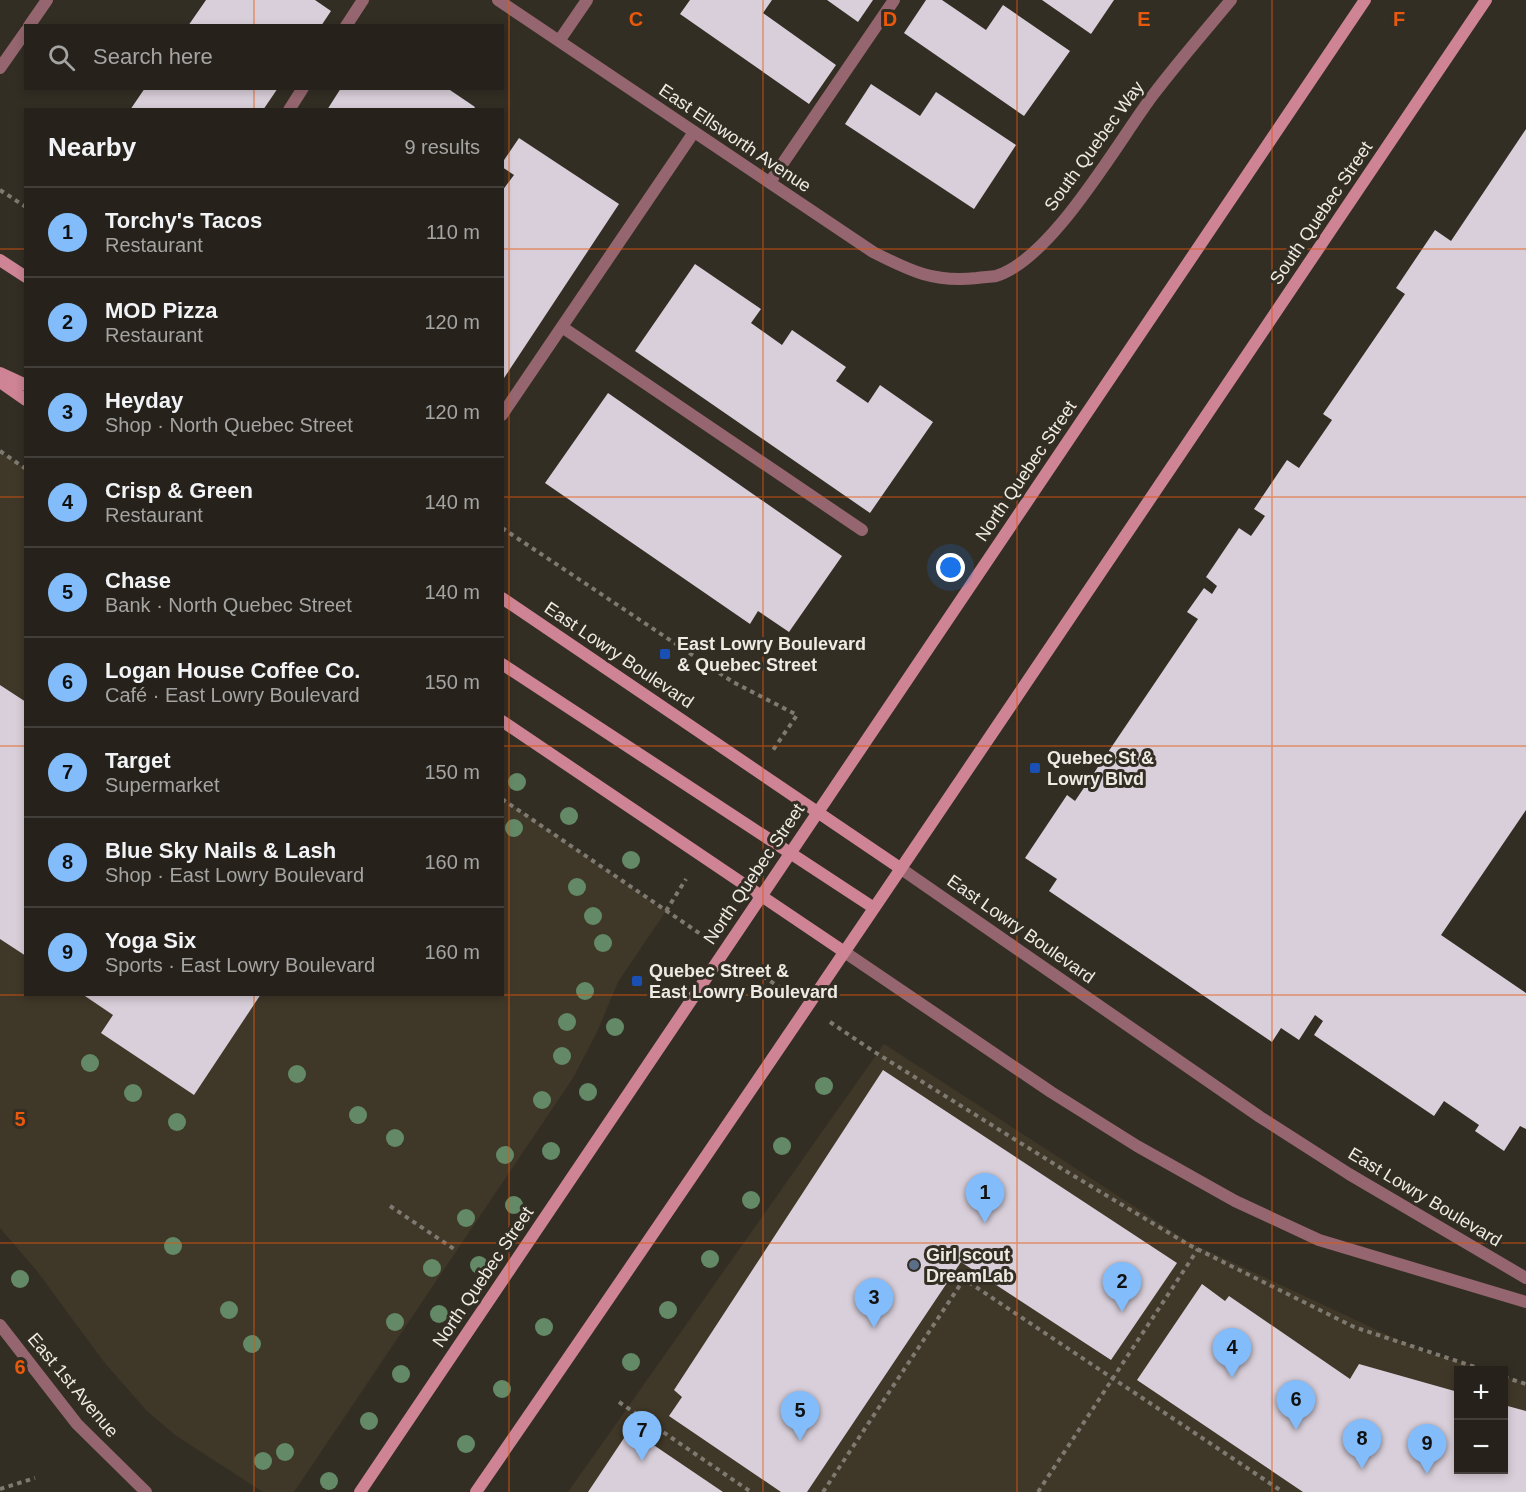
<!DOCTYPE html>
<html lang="en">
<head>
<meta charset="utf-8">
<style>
  body { margin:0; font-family:Arial,sans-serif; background:#322f28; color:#f1f3f6 }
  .controls { position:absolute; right:18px; bottom:18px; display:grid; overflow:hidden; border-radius:0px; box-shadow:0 3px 9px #0003 }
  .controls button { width:54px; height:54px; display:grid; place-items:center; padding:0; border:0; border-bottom:2px solid #423f3a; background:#26221b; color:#f1f3f6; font:30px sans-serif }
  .you { position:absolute; left:951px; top:568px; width:21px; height:21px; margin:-15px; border:4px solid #fff; border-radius:50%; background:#1a73e8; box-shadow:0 0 0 9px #1a73e833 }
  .badge { display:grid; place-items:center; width:39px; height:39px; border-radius:50%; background:#83bcfb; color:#111; font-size:20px; font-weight:700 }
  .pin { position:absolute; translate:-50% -50px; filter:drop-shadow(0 2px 3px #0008) }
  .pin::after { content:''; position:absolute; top:32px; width:21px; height:18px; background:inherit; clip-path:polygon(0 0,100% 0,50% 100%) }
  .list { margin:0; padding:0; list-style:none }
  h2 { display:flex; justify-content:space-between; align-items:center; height:78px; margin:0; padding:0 24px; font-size:26px }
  h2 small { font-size:20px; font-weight:400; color:#a4a4a3 }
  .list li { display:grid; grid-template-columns:39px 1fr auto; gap:18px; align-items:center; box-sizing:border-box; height:90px; padding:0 24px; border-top:2px solid #423f3a }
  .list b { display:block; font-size:22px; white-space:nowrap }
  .list p { margin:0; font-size:20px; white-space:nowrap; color:#a4a4a3 }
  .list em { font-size:20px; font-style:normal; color:#a4a4a3 }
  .icon { flex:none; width:33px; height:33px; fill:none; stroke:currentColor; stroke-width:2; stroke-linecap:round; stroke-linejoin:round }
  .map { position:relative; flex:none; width:1526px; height:1492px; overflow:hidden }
  .search { position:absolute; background:#26221b; box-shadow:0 3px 9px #0003; left:24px; top:24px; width:480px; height:66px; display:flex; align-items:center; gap:15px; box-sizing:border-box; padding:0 21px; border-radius:0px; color:#a4a4a3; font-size:22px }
  .panel { position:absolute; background:#26221b; box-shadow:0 3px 9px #0003; left:24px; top:108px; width:480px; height:888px; border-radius:0px }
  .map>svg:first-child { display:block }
  .built { fill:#3f3727 }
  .building { fill:#d9cfda }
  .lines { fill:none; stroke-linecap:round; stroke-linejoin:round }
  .path { stroke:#7e7a71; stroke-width:4; stroke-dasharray:4.5 4.5; stroke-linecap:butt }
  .service { stroke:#95666f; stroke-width:12 }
  .minor { stroke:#95666f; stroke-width:12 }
  .tertiary { stroke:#95666f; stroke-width:12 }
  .secondary { stroke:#ce8494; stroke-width:12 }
  .tree { fill:#638966 }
  .grid { fill:none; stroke:#e8590c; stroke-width:1.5; stroke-opacity:0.55 }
  .transit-dot { fill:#1a4fb4; stroke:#332e24; stroke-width:2 }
  .service-dot { fill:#5c6f8a; stroke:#332e24; stroke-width:2 }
  .labels { text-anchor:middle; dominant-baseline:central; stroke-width:6; stroke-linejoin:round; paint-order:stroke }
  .street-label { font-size:18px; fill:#eeebe4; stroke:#332e24 }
  .poi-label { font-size:18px; font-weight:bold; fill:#eeebe4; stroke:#332e24; text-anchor:start }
  .grid-label { font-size:20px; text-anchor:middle; font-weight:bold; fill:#e8590c; stroke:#332e24; stroke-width:6; stroke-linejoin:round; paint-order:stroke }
</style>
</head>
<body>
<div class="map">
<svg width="1526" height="1492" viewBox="0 0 1526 1492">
  <rect width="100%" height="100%" fill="#332e24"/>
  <!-- built -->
  <path class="built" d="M 0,451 L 26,469 L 26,994 L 502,994 L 503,799 L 666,911 L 618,982 L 597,1032 L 573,1078 L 294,1492 L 263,1492 L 175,1435 L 147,1411 L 104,1362 L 37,1271 L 0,1228 Z
    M 884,1044 L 1189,1242 L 1422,1351 L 1486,1370 L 1458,1370 L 1458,1470 L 1504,1470 L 1504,1376 L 1526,1383 L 1526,1492 L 568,1492 Z"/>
  <!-- building -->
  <path class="building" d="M 206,0 L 315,0 L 331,11 L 321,26 L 188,26 Z
    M 690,0 L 772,0 L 763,13 L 836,65 L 809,104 L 680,14 Z
    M 827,0 L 873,0 L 858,22 Z
    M 926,0 L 942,0 L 986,30 L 1003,5 L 1070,51 L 1024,116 L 904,33 Z
    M 1042,0 L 1114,0 L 1091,34 Z
    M 871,84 L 920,116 L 936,92 L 1016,145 L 974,209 L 845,124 Z
    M 145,88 L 278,88 L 263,110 L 130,110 Z
    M 341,88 L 447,88 L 475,107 L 473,110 L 327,110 Z
    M 1526,129 L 1526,810 L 1441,935 L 1526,993 L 1526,1129 L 1520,1126 L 1504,1151 L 1475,1131 L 1479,1125 L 1444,1101 L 1434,1116 L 1314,1035 L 1323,1021 L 1315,1015 L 1299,1040 L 1281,1028 L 1272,1042 L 1049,891 L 1057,879 L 1025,858 L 1067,795 L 1075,801 L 1198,619 L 1187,612 L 1204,588 L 1212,594 L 1217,586 L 1206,577 L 1239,528 L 1251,536 L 1265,516 L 1254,509 L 1287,460 L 1299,468 L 1332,420 L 1323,414 L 1405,294 L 1396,288 L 1435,230 L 1451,241 Z
    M 519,138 L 619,204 L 502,381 L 502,191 L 514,175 L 502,167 L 502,163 Z
    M 695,264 L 761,309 L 751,323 L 782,345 L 792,330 L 846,367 L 836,381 L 868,403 L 880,385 L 933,422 L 870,513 L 635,351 Z
    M 608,393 L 842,556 L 789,632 L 758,611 L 750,624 L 545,483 Z
    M 0,685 L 26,702 L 26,956 L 0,939 Z
    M 82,994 L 261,994 L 194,1095 L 101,1033 L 113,1015 Z
    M 883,1070 L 1177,1263 L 1111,1360 L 961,1262 L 807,1492 L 781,1492 L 669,1416 L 682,1397 L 674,1390 Z
    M 1202,1284 L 1225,1301 L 1229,1296 L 1350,1379 L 1359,1364 L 1458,1392 L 1458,1470 L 1504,1470 L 1504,1405 L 1526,1411 L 1526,1492 L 1303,1492 L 1137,1380 Z
    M 630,1429 L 723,1492 L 588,1492 Z"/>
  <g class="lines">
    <!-- path -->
    <path class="path" d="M 0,190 L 26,207
      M 0,451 L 26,469
      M 502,528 L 733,682 L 797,715 L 773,750
      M 502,799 L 702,935
      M 666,911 L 686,879
      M 748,966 L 785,991
      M 830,1022 L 873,1051 L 1059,1167 L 1189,1245 L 1354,1327 L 1484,1370
      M 390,1206 L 457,1251
      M 1504,1377 L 1526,1384
      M 619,1402 L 751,1492
      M 0,1489 L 35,1478
      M 823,1492 L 964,1279 L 1283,1492
      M 1038,1492 L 1198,1249"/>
    <!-- service -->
    <path class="service" d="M 346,26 L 363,0
      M 289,110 L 303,88
      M 770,182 L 894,0
      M 562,327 L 862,530
      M 502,415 L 694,132"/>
    <!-- minor -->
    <path class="minor" d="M 498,0 L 873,252 C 910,271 935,283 977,278 C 983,277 990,277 996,276 C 1052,259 1117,143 1153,95 C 1178,62 1205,31 1231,0
      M 29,26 L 47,0
      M 559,41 L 587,0
      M 0,68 L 26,31"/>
    <!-- tertiary -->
    <path class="tertiary" d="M 900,868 L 1260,1117 L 1349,1174 L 1526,1278
      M 843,951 L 1051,1092 L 1137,1146 L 1235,1201 L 1319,1240 L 1526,1302
      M 0,1325 L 77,1424 L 146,1492"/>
    <!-- secondary -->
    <path class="secondary" d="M 0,260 L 26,277
      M 0,373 L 26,385
      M 0,382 L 26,400
      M 502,598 L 900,868
      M 502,664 L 874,908
      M 502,721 L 843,951
      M 360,1492 L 1365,0
      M 476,1492 C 817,997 1150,498 1486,0"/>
  </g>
  <!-- trees -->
  <g class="tree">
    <circle cx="517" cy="782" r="9"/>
    <circle cx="569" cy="816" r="9"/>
    <circle cx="514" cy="828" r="9"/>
    <circle cx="631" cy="860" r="9"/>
    <circle cx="577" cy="887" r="9"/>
    <circle cx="593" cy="916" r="9"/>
    <circle cx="603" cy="943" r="9"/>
    <circle cx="585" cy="991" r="9"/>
    <circle cx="567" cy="1022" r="9"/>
    <circle cx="615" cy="1027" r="9"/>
    <circle cx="562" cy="1056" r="9"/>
    <circle cx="90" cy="1063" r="9"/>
    <circle cx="297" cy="1074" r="9"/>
    <circle cx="824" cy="1086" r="9"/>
    <circle cx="588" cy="1092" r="9"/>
    <circle cx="133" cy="1093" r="9"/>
    <circle cx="542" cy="1100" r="9"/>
    <circle cx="358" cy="1115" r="9"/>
    <circle cx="177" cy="1122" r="9"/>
    <circle cx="395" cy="1138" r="9"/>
    <circle cx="782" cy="1146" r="9"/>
    <circle cx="551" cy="1151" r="9"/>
    <circle cx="505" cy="1155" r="9"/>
    <circle cx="751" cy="1200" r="9"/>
    <circle cx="514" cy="1205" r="9"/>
    <circle cx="466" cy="1218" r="9"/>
    <circle cx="173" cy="1246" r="9"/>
    <circle cx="710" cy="1259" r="9"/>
    <circle cx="479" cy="1265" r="9"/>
    <circle cx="432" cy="1268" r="9"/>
    <circle cx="20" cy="1279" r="9"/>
    <circle cx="229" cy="1310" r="9"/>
    <circle cx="668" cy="1310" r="9"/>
    <circle cx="439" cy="1314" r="9"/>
    <circle cx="395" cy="1322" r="9"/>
    <circle cx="544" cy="1327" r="9"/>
    <circle cx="252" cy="1344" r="9"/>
    <circle cx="631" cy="1362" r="9"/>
    <circle cx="401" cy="1374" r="9"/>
    <circle cx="502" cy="1389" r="9"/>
    <circle cx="369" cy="1421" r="9"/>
    <circle cx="466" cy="1444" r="9"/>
    <circle cx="285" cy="1452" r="9"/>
    <circle cx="263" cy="1461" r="9"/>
    <circle cx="329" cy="1481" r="9"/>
  </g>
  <!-- grid -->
  <path class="grid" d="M 254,0 L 254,26M 509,0 L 509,1492M 763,0 L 763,1492M 1017,0 L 1017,1492M 1272,0 L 1272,1492M 254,88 L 254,110M 0,249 L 26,249M 502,249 L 1526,249M 0,497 L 26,497M 502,497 L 1526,497M 0,746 L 26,746M 502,746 L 1526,746M 254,994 L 254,1492M 0,995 L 1526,995M 0,1243 L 1526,1243"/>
  <!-- markers -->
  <g class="transit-dot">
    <rect x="659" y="648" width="12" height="12" rx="3"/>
    <rect x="1029" y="762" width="12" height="12" rx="3"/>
    <rect x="631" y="975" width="12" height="12" rx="3"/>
  </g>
  <circle class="service-dot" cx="914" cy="1265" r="6"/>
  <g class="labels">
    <!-- street labels -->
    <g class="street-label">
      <text transform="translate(735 138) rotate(34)">East Ellsworth Avenue</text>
      <text transform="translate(1094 146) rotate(-54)">South Quebec Way</text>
      <text transform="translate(1321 213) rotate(-56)">South Quebec Street</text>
      <text transform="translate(1026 471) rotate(-56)">North Quebec Street</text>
      <text transform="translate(619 655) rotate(34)">East Lowry Boulevard</text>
      <text transform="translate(754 874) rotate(-56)">North Quebec Street</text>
      <text transform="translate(1021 929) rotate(35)">East Lowry Boulevard</text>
      <text transform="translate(1425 1197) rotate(31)">East Lowry Boulevard</text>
      <text transform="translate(483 1277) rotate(-56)">North Quebec Street</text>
      <text transform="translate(73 1385) rotate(50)">East 1st Avenue</text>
    </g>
    <!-- poi labels -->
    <g class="poi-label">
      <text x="677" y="644">East Lowry Boulevard<tspan x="677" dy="21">&amp; Quebec Street</tspan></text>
      <text x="1047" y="758">Quebec St &amp;<tspan x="1047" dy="21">Lowry Blvd</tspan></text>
      <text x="649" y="971">Quebec Street &amp;<tspan x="649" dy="21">East Lowry Boulevard</tspan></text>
      <text x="926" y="1255">Girl scout<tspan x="926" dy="21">DreamLab</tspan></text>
    </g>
  </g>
  <g class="grid-label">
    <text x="636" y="26">C</text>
    <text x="890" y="26">D</text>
    <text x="1144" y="26">E</text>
    <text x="1399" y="26">F</text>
    <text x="20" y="1126">5</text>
    <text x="20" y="1374">6</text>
  </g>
</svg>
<div class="controls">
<button>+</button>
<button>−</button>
</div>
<div class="you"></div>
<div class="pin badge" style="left:985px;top:1223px">1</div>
<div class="pin badge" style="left:1122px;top:1312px">2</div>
<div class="pin badge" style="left:874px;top:1328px">3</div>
<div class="pin badge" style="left:1232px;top:1378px">4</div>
<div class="pin badge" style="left:800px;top:1441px">5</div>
<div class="pin badge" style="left:1296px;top:1430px">6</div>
<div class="pin badge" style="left:642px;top:1461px">7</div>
<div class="pin badge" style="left:1362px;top:1469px">8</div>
<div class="pin badge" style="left:1427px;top:1474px">9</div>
<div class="search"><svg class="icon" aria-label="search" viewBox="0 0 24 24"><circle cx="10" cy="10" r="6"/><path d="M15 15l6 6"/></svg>Search here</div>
<section class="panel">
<h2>Nearby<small>9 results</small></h2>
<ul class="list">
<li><span class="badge">1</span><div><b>Torchy's Tacos</b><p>Restaurant</p></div><em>110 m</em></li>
<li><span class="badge">2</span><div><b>MOD Pizza</b><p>Restaurant</p></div><em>120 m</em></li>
<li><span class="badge">3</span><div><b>Heyday</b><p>Shop · North Quebec Street</p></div><em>120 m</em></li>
<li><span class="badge">4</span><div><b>Crisp &amp; Green</b><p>Restaurant</p></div><em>140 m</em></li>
<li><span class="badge">5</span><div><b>Chase</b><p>Bank · North Quebec Street</p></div><em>140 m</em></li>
<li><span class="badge">6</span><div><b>Logan House Coffee Co.</b><p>Café · East Lowry Boulevard</p></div><em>150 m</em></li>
<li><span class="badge">7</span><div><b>Target</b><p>Supermarket</p></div><em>150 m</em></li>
<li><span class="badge">8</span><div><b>Blue Sky Nails &amp; Lash</b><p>Shop · East Lowry Boulevard</p></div><em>160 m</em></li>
<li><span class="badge">9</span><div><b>Yoga Six</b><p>Sports · East Lowry Boulevard</p></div><em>160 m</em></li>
</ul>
</section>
</div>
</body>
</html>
